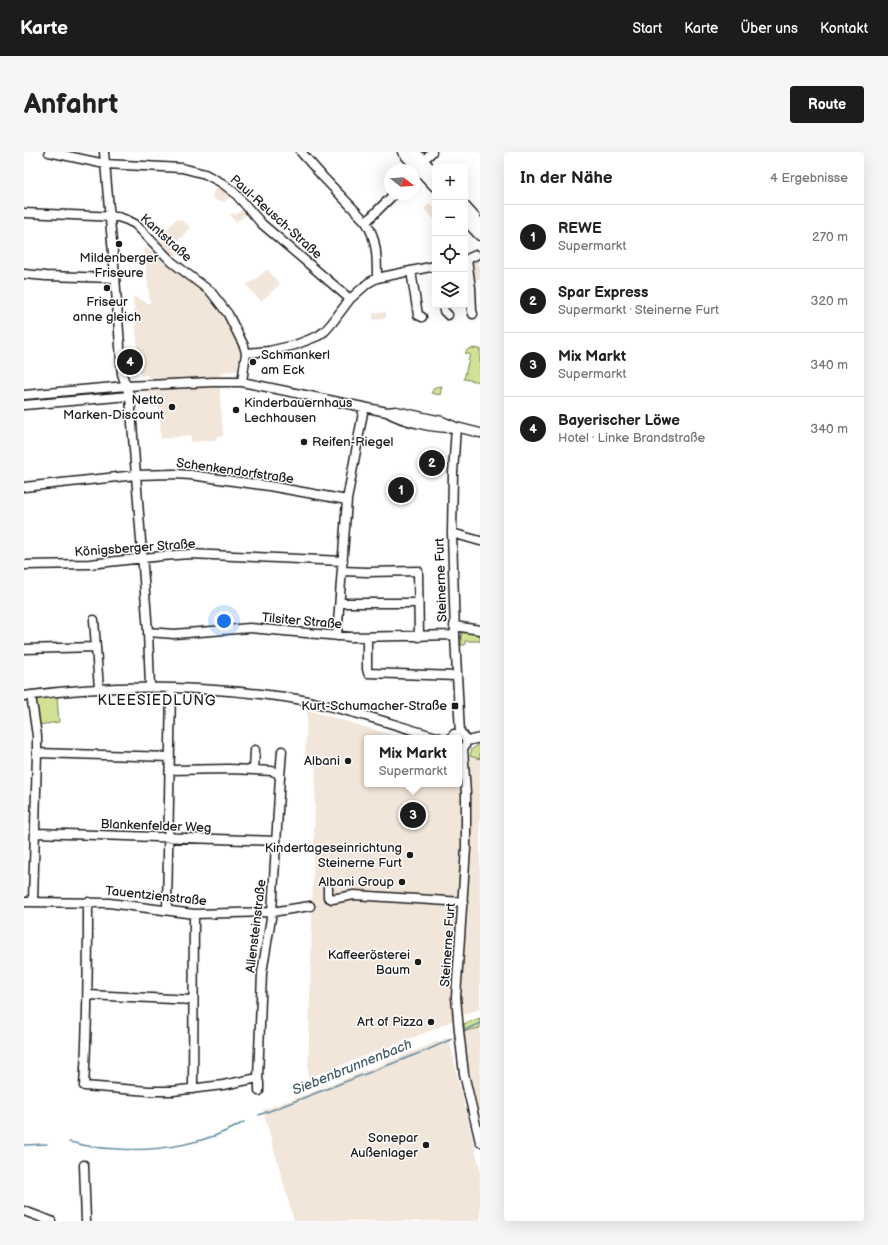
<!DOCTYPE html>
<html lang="de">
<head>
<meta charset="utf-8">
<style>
  body { margin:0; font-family:"Balsamiq Sans",sans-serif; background:#f6f6f6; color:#222 }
  .controls { position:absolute; right:12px; top:12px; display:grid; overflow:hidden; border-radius:4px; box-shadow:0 4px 16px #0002 }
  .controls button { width:36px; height:36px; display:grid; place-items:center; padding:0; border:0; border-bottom:1px solid #e0e0e0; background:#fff; color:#222; font:20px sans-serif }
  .compass { position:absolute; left:360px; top:12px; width:36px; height:36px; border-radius:50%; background:#fff; box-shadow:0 4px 16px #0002; rotate:107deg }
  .you { position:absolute; left:200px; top:469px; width:14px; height:14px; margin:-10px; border:3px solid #fff; border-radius:50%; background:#1a73e8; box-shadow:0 0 0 6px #1a73e833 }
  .badge { display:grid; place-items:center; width:26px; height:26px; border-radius:50%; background:#1c1c1c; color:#fff; font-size:13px; font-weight:700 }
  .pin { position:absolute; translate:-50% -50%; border:2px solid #fff; box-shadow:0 1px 4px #0006 }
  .popup { position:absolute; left:340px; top:583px; width:98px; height:52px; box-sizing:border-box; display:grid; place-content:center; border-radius:4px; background:#fff; filter:drop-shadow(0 1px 3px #0005); font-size:13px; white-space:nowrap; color:#767676 }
  .popup b { font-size:15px; color:#222 }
  .popup::after { content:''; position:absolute; left:50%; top:100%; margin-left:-8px; border:8px solid transparent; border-top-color:#fff }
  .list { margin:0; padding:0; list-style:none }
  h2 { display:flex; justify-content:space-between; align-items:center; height:52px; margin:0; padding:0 16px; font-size:17px }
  h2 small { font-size:13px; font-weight:400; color:#767676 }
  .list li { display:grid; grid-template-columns:26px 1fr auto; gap:12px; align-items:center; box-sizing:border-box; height:64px; padding:0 16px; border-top:1px solid #e0e0e0 }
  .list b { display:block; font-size:15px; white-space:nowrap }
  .list p { margin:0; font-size:13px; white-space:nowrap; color:#767676 }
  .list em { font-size:13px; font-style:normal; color:#767676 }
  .icon { flex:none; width:22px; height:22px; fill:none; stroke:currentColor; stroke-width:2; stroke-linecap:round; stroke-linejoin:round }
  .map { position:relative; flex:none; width:456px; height:1069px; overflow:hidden; border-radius:4px }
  header { display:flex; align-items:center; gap:24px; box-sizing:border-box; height:56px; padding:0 20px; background:#1c1c1c; color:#fff }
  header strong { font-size:19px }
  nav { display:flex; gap:22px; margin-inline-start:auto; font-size:14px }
  .intro { display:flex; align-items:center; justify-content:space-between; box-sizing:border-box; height:96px; padding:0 24px }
  h1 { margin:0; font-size:28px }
  .button { padding:10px 18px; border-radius:4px; background:#1c1c1c; color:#fff; font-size:14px; font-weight:700 }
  main { display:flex; gap:24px; padding:0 24px }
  aside { flex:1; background:#fff; border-radius:4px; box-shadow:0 4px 16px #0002 }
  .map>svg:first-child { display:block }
  .built { fill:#f2e5da }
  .green { fill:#d2e295; stroke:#777f58 }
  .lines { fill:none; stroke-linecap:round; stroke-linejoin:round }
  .stream { stroke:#668da1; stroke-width:1.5 }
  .minor-casing { stroke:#1c1c1c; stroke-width:11 }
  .major-casing { stroke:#1c1c1c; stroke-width:13 }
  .minor { stroke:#fff; stroke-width:8 }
  .major { stroke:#fff; stroke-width:10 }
  .poi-dot { fill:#1c1c1c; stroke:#fff; stroke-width:1.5 }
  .labels { text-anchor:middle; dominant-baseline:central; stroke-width:3; stroke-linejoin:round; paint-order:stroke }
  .street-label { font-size:13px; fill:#1c1c1c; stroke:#fff }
  .poi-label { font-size:13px; fill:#1c1c1c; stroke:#fff; text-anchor:end }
  .neighbourhood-label { font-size:14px; letter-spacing:1px; fill:#1c1c1c; stroke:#fff }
  .water-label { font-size:14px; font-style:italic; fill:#475e69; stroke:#fff }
</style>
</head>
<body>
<header>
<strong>Karte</strong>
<nav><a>Start</a><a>Karte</a><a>Über uns</a><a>Kontakt</a></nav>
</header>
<div class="intro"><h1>Anfahrt</h1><a class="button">Route</a></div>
<main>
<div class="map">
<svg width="456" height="1069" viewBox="0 0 456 1069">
  <rect width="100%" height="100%" fill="#fff"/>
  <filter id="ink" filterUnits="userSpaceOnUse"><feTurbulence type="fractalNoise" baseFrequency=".025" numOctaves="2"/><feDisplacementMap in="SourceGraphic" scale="8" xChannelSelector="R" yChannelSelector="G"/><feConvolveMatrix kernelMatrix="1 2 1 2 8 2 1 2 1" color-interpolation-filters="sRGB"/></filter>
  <g filter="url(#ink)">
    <!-- built -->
    <path class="built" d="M 194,34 L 206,44 L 200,50 L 196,48 L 194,50 L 187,44 Z
      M 406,51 L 411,57 L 411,68 L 400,57 Z
      M 220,57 L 224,61 L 212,70 L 206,63 L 209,61 L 211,63 Z
      M 152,67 L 157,68 L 166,75 L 150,94 L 156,99 L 150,107 L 133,89 Z
      M 120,96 L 135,102 L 186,141 L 204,164 L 217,194 L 213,219 L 196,220 L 196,246 L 199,284 L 192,285 L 192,288 L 167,290 L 167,283 L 137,287 L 135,255 L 126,255 L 124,223 L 116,224 L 109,144 L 126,152 Z
      M 453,106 L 456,108 L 453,112 L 456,116 L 456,127 L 448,127 L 447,110 Z
      M 243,117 L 256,132 L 237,149 L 222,133 L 232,127 Z
      M 362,160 L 362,166 L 349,168 L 349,162 L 351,161 Z
      M 283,558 L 378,586 L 343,586 L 343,632 L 435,632 L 435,608 L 444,608 L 446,604 L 456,607 L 456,857 L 443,861 L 413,876 L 284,926 L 292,607 L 281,606 Z
      M 456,876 L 456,966 L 443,909 L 441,879 Z
      M 425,885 L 432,919 L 456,1017 L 456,1069 L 270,1069 L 239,958 L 283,942 Z"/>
    <!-- green -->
    <path class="green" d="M 447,196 L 456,197 L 456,230 L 440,227 L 446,202 L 441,201 L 443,198 Z
      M 418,234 L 416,243 L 407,241 L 411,235 Z
      M 441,480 L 456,482 L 456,490 L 455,489 L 441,489 L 441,493 L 437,493 L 437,484 L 438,481 Z
      M 33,544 L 35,570 L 14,573 L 12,549 C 16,543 26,545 33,544 Z
      M 456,590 L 456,607 L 446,604 L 448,597 L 453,594 L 452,591 Z
      M 456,866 L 456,876 L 441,879 L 440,872 Z"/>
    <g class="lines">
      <!-- stream -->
      <path class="stream" d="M 441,878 L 456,871
        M 235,963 L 401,899 L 430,886
        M 45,990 C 52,991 57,993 64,994 C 74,996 84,997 94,997 C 135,1000 185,991 220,970
        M 0,993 L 23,992"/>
      <!-- minor casing -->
      <g class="minor-casing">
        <path id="minor" d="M 25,0 L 81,12 L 158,16 L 181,22 L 198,31 L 211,41 L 238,72 L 326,147
          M 80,0 L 91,124 L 98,222 L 106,245 L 124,480 L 126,535
          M 277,0 L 299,25 L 342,70 C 353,87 353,106 353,126
          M 404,4 L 408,0
          M 0,61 L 94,65 L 103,68 L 111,72 L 148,110 L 187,140 L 204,162 L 220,194 L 222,201 L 218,230
          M 342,70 L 370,42
          M 441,108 L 452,103
          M 443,108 L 447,136 L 448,159 L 449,162
          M 387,119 L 394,163 L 398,165
          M 0,122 L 22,124 L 91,126
          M 419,153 L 420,159 L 424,163
          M 222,201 L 245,199 L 271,193 L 294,184 L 301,179 L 308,171 L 326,147 L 344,131 L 353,126 L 411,114
          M 0,243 L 102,234 L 188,230 L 218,230 L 363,260 L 372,259 L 418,269 L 432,275 L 456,281
          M 0,253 L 106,244
          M 363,260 C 377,269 414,278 431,275
          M 432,275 L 429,321 L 428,381 L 431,483 L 436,581
          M 0,335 L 112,323 L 150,322 L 167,323 L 245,334 L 323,348
          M 428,381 L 456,389
          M 0,413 L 66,412 L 138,404 L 166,402 L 319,409
          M 318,419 L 343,420 L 394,419 L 395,485
          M 316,451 L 394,451
          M 70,468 L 75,537
          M 430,474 L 456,478
          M 124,480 L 150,482 L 226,476 L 327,485 L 431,483
          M 313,484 L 323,348 L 340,255
          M 343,486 L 343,517 L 344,521 L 433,524
          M 0,497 L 72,495
          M 7,543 L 13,584 L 13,601 L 9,750
          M 0,544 C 78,533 158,533 236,542 C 250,544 264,545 278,548 C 325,557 370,573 416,586
          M 427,586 L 430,582 L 436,581 C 443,585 444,591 439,596 L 442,642 L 442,696 L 432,845 L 435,879 L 440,922 L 456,990
          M 443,589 L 456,586
          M 13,601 L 146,605
          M 146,618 L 205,617 L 230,618 L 248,619 L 253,621 L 256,625 L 248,760 L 238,821 L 234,926 L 235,931 L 235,939
          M 230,618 L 231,598
          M 256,625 L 258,599
          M 12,681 L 252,689
          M 304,736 L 304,745 L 308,747 L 330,743 L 439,750
          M 0,750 L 85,751 L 170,762 L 248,760 L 286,754
          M 64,750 C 64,812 64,873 60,934 L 125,939 L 149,939 L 199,933 L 234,926
          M 143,758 L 147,536
          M 64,843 L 169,848
          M 169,937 L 170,762
          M 60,1013 L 62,1069
          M 0,1059 L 27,1069"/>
      </g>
      <!-- major casing -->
      <g class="major-casing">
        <path id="major" d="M 379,0 L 411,34
          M 391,0 L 411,22
          M 441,55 L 456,72
          M 441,67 L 456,83"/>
      </g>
      <!-- minor -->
      <use href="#minor" class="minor"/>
      <!-- major -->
      <use href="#major" class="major"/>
    </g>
  </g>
  <!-- markers -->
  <g class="poi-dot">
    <circle cx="95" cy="92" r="4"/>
    <circle cx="83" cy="136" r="4"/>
    <circle cx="229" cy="210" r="4"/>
    <circle cx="148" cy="255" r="4"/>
    <circle cx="212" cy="258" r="4"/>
    <circle cx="280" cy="290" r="4"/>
    <rect x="427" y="550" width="8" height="8" rx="2"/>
    <circle cx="324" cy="609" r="4"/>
    <circle cx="386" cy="703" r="4"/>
    <circle cx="378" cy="730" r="4"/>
    <circle cx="394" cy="810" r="4"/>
    <circle cx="407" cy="870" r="4"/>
    <circle cx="402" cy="993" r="4"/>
  </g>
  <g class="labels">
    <!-- street labels -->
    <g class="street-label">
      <text transform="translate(252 65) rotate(42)">Paul-Reusch-Straße</text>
      <text transform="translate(142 86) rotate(42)">Kantstraße</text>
      <text transform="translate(211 319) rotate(8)">Schenkendorfstraße</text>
      <text transform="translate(111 396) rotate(-4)">Königsberger Straße</text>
      <text transform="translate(417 428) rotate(-92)">Steinerne Furt</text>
      <text transform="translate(278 469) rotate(5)">Tilsiter Straße</text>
      <text transform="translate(132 674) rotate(2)">Blankenfelder Weg</text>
      <text transform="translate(132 744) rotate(6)">Tauentzienstraße</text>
      <text transform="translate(232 774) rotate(-83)">Allensteinstraße</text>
      <text transform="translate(424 793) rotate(-86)">Steinerne Furt</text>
    </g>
    <!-- poi labels -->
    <g class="poi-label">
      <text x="95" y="106" text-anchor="middle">Mildenberger<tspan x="95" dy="15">Friseure</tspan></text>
      <text x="83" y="150" text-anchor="middle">Friseur<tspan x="83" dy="15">anne gleich</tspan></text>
      <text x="237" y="203" text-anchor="start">Schmankerl<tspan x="237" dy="15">am Eck</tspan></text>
      <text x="140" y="248">Netto<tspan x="140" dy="15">Marken-Discount</tspan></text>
      <text x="220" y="251" text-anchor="start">Kinderbauernhaus<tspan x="220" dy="15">Lechhausen</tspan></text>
      <text x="288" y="290" text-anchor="start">Reifen-Riegel</text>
      <text x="423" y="554">Kurt-Schumacher-Straße</text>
      <text x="316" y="609">Albani</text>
      <text x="378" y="696">Kindertageseinrichtung<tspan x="378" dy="15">Steinerne Furt</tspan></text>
      <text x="370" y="730">Albani Group</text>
      <text x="386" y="803">Kaffeerösterei<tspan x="386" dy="15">Baum</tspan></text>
      <text x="399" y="870">Art of Pizza</text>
      <text x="394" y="986">Sonepar<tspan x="394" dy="15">Außenlager</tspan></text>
    </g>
    <!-- neighbourhood labels -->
    <g class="neighbourhood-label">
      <text x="133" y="548">KLEESIEDLUNG</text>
    </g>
    <!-- water labels -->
    <g class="water-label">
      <text transform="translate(328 915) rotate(-22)">Siebenbrunnenbach</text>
    </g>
  </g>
</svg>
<div class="controls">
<button>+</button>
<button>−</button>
<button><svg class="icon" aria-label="locate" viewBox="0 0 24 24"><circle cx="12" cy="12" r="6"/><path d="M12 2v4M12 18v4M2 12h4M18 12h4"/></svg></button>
<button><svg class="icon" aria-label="layers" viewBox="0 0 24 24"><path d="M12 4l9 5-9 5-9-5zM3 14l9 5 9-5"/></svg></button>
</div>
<svg class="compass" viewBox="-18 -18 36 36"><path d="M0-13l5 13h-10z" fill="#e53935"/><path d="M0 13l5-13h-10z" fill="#767676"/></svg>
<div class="you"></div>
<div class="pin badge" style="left:377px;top:338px">1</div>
<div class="pin badge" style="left:408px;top:311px">2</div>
<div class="pin badge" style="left:389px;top:663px">3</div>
<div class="popup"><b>Mix Markt</b>Supermarkt</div>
<div class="pin badge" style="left:106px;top:210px">4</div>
</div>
<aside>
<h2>In der Nähe<small>4 Ergebnisse</small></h2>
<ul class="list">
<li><span class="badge">1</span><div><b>REWE</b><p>Supermarkt</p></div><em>270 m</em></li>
<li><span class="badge">2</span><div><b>Spar Express</b><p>Supermarkt · Steinerne Furt</p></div><em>320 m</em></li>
<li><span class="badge">3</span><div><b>Mix Markt</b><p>Supermarkt</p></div><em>340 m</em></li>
<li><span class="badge">4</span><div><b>Bayerischer Löwe</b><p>Hotel · Linke Brandstraße</p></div><em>340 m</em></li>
</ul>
</aside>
</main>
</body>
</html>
